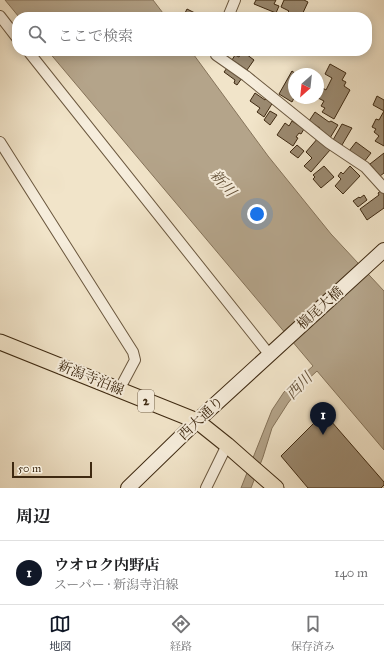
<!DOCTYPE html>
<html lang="ja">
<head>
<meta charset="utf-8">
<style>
  body { margin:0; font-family:"IM FELL Great Primer","Noto Serif JP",serif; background:#f6f6f6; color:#202124 }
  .compass { position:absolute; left:288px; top:68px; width:36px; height:36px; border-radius:50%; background:#fff; box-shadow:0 2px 10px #0003; rotate:207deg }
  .scale { position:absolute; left:12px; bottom:10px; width:80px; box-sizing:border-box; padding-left:4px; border:2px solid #3e2911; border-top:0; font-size:11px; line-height:14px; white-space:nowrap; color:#3e2911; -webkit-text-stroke:3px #f6eddc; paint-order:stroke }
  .you { position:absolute; left:257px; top:214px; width:14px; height:14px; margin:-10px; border:3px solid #fff; border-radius:50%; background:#1a73e8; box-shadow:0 0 0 6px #1a73e833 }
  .badge { display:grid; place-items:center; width:26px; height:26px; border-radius:50%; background:#111827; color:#fff; font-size:13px; font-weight:700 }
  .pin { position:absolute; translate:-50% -33px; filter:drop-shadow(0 1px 2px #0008) }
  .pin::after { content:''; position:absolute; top:21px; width:14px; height:12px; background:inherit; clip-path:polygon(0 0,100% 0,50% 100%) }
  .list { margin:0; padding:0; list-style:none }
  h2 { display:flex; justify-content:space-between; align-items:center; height:52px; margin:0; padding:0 16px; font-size:17px }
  h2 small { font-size:13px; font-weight:400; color:#757577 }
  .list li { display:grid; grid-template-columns:26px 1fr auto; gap:12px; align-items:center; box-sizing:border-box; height:64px; padding:0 16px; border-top:1px solid #e0e0e0 }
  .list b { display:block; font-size:15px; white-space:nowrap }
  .list p { margin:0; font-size:13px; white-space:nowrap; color:#757577 }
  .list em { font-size:13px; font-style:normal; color:#757577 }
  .icon { flex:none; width:22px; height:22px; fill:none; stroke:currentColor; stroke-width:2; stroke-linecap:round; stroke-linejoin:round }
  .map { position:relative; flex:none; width:384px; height:488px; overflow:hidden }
  .search { position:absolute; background:#fff; box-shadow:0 2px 10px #0003; left:12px; right:12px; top:12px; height:44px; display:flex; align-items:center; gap:10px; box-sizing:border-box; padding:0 14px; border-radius:16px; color:#757577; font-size:15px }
  .sheet { height:116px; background:#fff }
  nav { display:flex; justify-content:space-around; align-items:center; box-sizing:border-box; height:56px; border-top:1px solid #e0e0e0; background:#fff; font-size:11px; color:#757577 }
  nav a { display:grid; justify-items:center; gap:2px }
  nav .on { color:#111827 }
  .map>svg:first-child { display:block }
  .water { fill:#b4a48a; stroke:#85735a }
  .building { fill:#9b8a71; stroke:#3e2911 }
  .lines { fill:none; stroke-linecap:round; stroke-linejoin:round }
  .street-casing { stroke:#6b583f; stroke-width:12 }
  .secondary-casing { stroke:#3e2911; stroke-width:16 }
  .primary-casing { stroke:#3e2911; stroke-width:17 }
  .street { stroke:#f6eddc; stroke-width:10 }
  .secondary { stroke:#f6eddc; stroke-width:14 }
  .primary { stroke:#f1e4c9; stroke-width:15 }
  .labels { text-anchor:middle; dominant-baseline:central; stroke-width:4; stroke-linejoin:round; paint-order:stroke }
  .shield { fill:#f6eddc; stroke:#75644e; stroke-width:1 }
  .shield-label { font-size:13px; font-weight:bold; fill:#3e2911 }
  .street-label { font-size:14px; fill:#3e2911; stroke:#f6eddc }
  .water-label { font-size:15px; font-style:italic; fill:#614e35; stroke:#f6eddc }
</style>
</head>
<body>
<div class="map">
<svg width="384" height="488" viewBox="0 0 384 488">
  <rect width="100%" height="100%" fill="#f1e4c9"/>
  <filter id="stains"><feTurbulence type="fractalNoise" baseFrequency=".005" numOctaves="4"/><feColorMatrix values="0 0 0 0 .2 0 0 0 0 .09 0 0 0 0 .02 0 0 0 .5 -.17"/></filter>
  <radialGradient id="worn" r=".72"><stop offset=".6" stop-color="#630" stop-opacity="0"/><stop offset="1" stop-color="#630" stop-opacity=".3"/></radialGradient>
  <!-- water -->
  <path class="water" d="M 5,0 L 153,0 L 166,17 L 19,17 Z
    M 48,51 L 191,51 L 268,156 L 331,234 L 384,291 L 384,450 L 317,371 L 304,383 L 288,403 L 272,428 L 263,457 L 251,488 L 241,488 L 272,410 L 284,392 L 313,366 Z"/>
  <!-- building -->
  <path class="building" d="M 256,0 L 276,0 L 274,4 L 279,6 L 276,13 L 254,4 Z
    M 284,0 L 304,0 L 308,2 L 301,17 L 288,12 L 289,11 L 281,7 Z
    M 187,9 L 197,14 L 195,17 L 183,17 Z
    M 242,51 L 254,60 L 247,70 L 232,60 L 235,55 L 239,57 Z
    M 330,64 L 346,73 L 342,80 L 346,82 L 344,86 L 350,90 L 334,119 L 322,112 L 325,108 L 321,106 L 324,101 L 318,98 L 319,86 L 326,90 L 332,78 L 325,74 Z
    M 227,68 L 242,78 L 237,85 L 234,83 L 235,80 L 224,72 Z
    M 292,71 L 296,74 L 294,74 L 294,98 L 292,102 L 279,94 Z
    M 255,93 L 265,100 L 267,98 L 273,102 L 264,117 L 257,112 L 260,108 L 250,101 Z
    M 377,96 L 384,100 L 384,146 L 375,141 L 379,136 L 374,132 L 376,129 L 372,127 L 376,119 L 379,120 L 384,111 L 373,105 Z
    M 270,111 L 277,115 L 270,125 L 264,120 Z
    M 315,112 L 329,122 L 331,121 L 338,125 L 330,138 L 318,130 L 320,128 L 309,121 Z
    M 292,121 L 304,129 L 301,134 L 299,133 L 296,137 L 298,138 L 293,146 L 277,135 L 285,123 L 289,126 Z
    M 342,124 L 352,128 L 342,145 L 333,140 Z
    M 318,138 L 330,150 L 311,172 L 304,166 L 312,158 L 306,152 Z
    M 356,142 L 371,153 L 364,162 L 349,151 Z
    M 297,145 L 304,151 L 298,158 L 290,152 Z
    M 384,153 L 384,173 L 380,176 L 370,164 Z
    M 324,166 L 334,177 L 321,188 L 313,179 L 315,177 L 313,175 Z
    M 350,166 L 360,176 L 343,194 L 335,186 L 341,179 L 338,176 L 341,172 L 343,174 Z
    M 382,190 L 384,192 L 384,208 L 367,220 L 360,209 L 379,195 L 378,193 Z
    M 364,195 L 367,200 L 358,207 L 353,201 L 359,197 L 360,198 Z
    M 324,413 L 384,482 L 384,485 L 381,488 L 308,488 L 281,456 Z"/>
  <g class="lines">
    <!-- street casing -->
    <g class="street-casing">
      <path id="street" d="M 0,16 L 17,38
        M 228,17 L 235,0
        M 28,51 L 269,354
        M 217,51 L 216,55 L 246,76 L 329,143 L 365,167 L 384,188
        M 0,142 L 133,352 L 135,360 L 119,390
        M 206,488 L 227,445"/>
    </g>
    <!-- secondary casing -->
    <g class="secondary-casing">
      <path id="secondary" d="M 128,488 L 197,421 L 384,250"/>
    </g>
    <!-- primary casing -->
    <g class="primary-casing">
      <path id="primary" d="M 0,342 L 197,421 L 227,445 L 276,488"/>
    </g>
    <!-- street -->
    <use href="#street" class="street"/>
    <!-- secondary -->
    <use href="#secondary" class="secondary"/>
    <!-- primary -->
    <use href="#primary" class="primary"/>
  </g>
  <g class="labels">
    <!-- shield labels -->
    <rect class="shield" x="138" y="390" width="16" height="22" rx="3"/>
    <g class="shield-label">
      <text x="146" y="401">2</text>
    </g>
    <!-- street labels -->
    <g class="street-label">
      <text transform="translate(320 308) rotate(-42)">槇尾大橋</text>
      <text transform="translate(91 378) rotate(22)">新潟寺泊線</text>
      <text transform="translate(201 418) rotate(-43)">西大通り</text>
    </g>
    <!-- water labels -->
    <g class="water-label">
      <text transform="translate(223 183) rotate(49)">新川</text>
      <text transform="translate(299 386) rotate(-46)">西川</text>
    </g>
  </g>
  <rect width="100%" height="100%" filter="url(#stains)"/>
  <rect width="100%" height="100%" fill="url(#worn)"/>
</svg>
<svg class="compass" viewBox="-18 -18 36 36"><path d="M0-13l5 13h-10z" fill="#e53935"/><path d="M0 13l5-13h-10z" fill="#757577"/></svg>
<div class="scale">50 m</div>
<div class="you"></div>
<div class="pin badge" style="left:323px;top:435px">1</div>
<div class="search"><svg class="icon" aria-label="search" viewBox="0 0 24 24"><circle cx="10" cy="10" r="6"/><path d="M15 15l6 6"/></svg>ここで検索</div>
</div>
<section class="sheet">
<h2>周辺<small></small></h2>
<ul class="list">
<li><span class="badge">1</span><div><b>ウオロク内野店</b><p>スーパー · 新潟寺泊線</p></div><em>140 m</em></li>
</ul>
</section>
<nav>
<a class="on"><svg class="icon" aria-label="map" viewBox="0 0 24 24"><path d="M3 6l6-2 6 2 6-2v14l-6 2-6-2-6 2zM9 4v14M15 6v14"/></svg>地図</a>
<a><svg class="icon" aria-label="directions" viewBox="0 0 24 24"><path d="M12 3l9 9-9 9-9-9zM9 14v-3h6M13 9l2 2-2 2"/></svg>経路</a>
<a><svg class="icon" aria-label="saved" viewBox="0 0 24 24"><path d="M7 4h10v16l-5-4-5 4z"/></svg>保存済み</a>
</nav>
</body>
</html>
